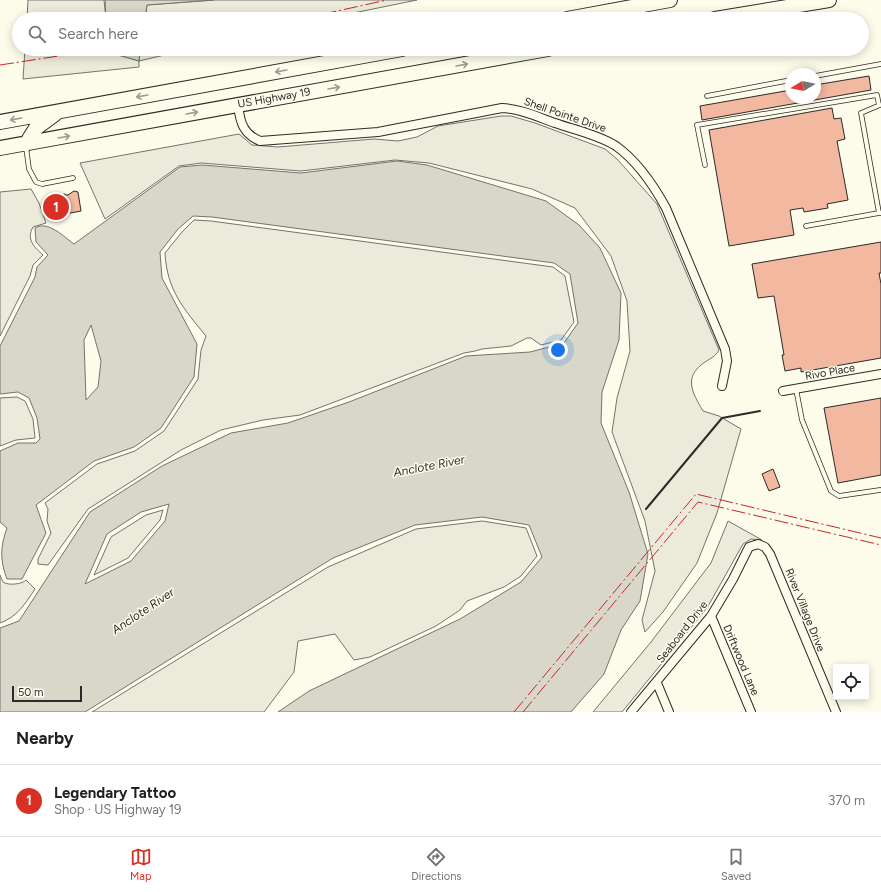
<!DOCTYPE html>
<html lang="en">
<head>
<meta charset="utf-8">
<style>
  body { margin:0; font-family:Figtree,sans-serif; background:#f2f2f2; color:#202124 }
  .controls { position:absolute; right:12px; bottom:12px; display:grid; overflow:hidden; border-radius:4px; box-shadow:0 2px 10px #0003 }
  .controls button { width:36px; height:36px; display:grid; place-items:center; padding:0; border:0; border-bottom:1px solid #e0e0e0; background:#fff; color:#202124; font:20px sans-serif }
  .compass { position:absolute; left:785px; top:68px; width:36px; height:36px; border-radius:50%; background:#fff; box-shadow:0 2px 10px #0003; rotate:260deg }
  .scale { position:absolute; left:12px; bottom:10px; width:70px; box-sizing:border-box; padding-left:4px; border:2px solid #2b2b2b; border-top:0; font-size:11px; line-height:14px; white-space:nowrap; color:#2b2b2b; -webkit-text-stroke:3px #fdfbea; paint-order:stroke }
  .you { position:absolute; left:558px; top:350px; width:14px; height:14px; margin:-10px; border:3px solid #fff; border-radius:50%; background:#1a73e8; box-shadow:0 0 0 6px #1a73e833 }
  .badge { display:grid; place-items:center; width:26px; height:26px; border-radius:50%; background:#d93025; color:#fff; font-size:13px; font-weight:700 }
  .pin { position:absolute; translate:-50% -50%; border:2px solid #fff; box-shadow:0 1px 4px #0006 }
  .list { margin:0; padding:0; list-style:none }
  h2 { display:flex; justify-content:space-between; align-items:center; height:52px; margin:0; padding:0 16px; font-size:17px }
  h2 small { font-size:13px; font-weight:400; color:#757577 }
  .list li { display:grid; grid-template-columns:26px 1fr auto; gap:12px; align-items:center; box-sizing:border-box; height:72px; padding:0 16px; border-top:1px solid #e0e0e0 }
  .list b { display:block; font-size:15px; white-space:nowrap }
  .list p { margin:0; font-size:13px; white-space:nowrap; color:#757577 }
  .list em { font-size:13px; font-style:normal; color:#757577 }
  .icon { flex:none; width:22px; height:22px; fill:none; stroke:currentColor; stroke-width:2; stroke-linecap:round; stroke-linejoin:round }
  .map { position:relative; flex:none; width:881px; height:712px; overflow:hidden }
  .search { position:absolute; background:#fff; box-shadow:0 2px 10px #0003; left:12px; right:12px; top:12px; height:44px; display:flex; align-items:center; gap:10px; box-sizing:border-box; padding:0 14px; border-radius:22px; color:#757577; font-size:15px }
  .sheet { height:124px; background:#fff }
  nav { display:flex; justify-content:space-around; align-items:center; box-sizing:border-box; height:56px; border-top:1px solid #e0e0e0; background:#fff; font-size:11px; color:#757577 }
  nav a { display:grid; justify-items:center; gap:2px }
  nav .on { color:#d93025 }
  .map>svg:first-child { display:block }
  .green { fill:#ecebdb; stroke:#74746e }
  .water { fill:#d8d7c9; stroke:#74746e; fill-rule:evenodd }
  .building { fill:#f2b8a0; stroke:#2b2b2b }
  .lines { fill:none; stroke-linecap:round; stroke-linejoin:round }
  .service-casing { stroke:#2b2b2b; stroke-width:5.5 }
  .minor-casing { stroke:#2b2b2b; stroke-width:10 }
  .trunk-casing { stroke:#2b2b2b; stroke-width:16 }
  .service { stroke:#fdfbea; stroke-width:4 }
  .minor { stroke:#fdfbea; stroke-width:8 }
  .trunk { stroke:#fdfbea; stroke-width:14 }
  .wall { stroke:#2b2b2b; stroke-width:2 }
  .power { stroke:#c62828; stroke-width:1; stroke-dasharray:14 3 2 3; stroke-linecap:butt }
  .oneway { stroke:#9e9d94 }
  .labels { text-anchor:middle; dominant-baseline:central; stroke-width:3; stroke-linejoin:round; paint-order:stroke }
  .street-label { font-size:11px; fill:#2b2b2b; stroke:#fdfbea }
  .water-label { font-size:12px; font-style:italic; fill:#2b2b2b; stroke:#fdfbea }
</style>
</head>
<body>
<div class="map">
<svg width="881" height="712" viewBox="0 0 881 712">
  <rect width="100%" height="100%" fill="#fdfbea"/>
  <!-- green -->
  <path class="green" d="M 28,0 L 104,0 L 106,19 L 27,19 Z
    M 214,0 L 417,0 L 324,19 L 145,19 L 147,5 Z
    M 25,49 L 108,49 L 108,52 L 139,61 L 140,49 L 190,49 L 139,61 L 139,67 L 23,79 Z
    M 501,116 L 511,116 L 535,123 L 605,149 L 617,159 L 657,204 L 719,350 C 715,357 711,358 705,362 C 683,377 692,392 703,411 L 719,416 L 741,429 L 717,513 L 697,563 L 663,612 L 645,632 L 642,620 L 655,571 L 645,521 L 612,432 L 617,398 L 630,351 L 627,301 L 611,256 L 575,208 L 532,189 L 429,163 L 395,160 L 301,171 L 201,163 L 179,166 L 105,219 L 80,163 L 239,134 L 252,145 L 278,147 L 374,139 L 398,141 L 417,137 L 438,126 Z
    M 31,189 L 39,203 L 46,223 L 33,227 C 26,239 34,247 43,255 L 33,265 L 30,276 L 0,336 L 0,192 Z
    M 194,220 L 211,221 L 553,267 L 565,276 L 574,322 L 561,340 L 541,345 L 531,338 L 527,338 L 511,346 L 482,349 L 475,351 L 464,353 L 300,415 L 263,420 L 221,430 L 181,450 L 88,509 L 48,565 L 38,564 L 38,559 L 51,533 L 47,521 L 48,509 L 45,503 L 97,464 L 135,451 L 164,431 L 198,379 L 201,350 L 206,336 C 183,308 167,290 165,253 L 182,232 Z
    M 17,397 L 25,401 L 33,419 L 35,438 L 16,440 L 0,446 L 0,398 Z
    M 163,510 L 160,520 L 128,558 L 94,575 L 111,537 L 146,515 Z
    M 482,521 L 526,528 L 537,556 L 521,576 L 504,587 L 467,601 L 460,610 L 436,626 L 370,657 L 354,660 L 335,634 L 298,641 L 294,672 L 264,712 L 92,712 L 328,567 L 416,529 Z
    M 728,521 L 762,540 L 751,539 L 743,544 L 707,608 L 622,712 L 593,712 L 651,642 L 711,563 Z
    M 0,575 C 1,578 2,580 3,582 C 8,586 23,584 26,580 L 35,589 C 25,604 17,617 0,623 Z"/>
  <!-- water -->
  <path class="water" d="M 105,0 L 214,0 L 147,5 L 145,19 L 106,19 Z
    M 108,49 L 140,49 L 139,61 L 108,52 Z
    M 397,161 L 427,165 L 546,201 L 579,225 L 600,248 L 621,293 L 619,340 L 602,392 L 601,423 L 629,492 L 648,554 L 640,601 L 621,630 L 604,674 L 571,712 L 278,712 L 309,691 L 460,619 L 521,582 L 542,557 L 529,525 L 482,517 L 415,525 L 333,558 L 85,712 L 0,712 L 0,628 L 19,621 L 90,512 L 162,466 L 231,433 L 288,423 L 349,402 L 466,356 L 530,352 L 564,343 L 578,323 L 570,274 L 554,263 L 212,217 L 193,216 L 178,229 L 160,252 L 162,278 L 197,344 L 194,377 L 161,428 L 134,447 L 94,461 L 36,505 L 46,533 L 22,579 L 7,579 C 0,561 0,547 7,528 L 0,522 L 0,451 L 18,443 L 36,443 L 40,439 L 37,418 L 29,398 L 18,392 L 0,394 L 0,346 L 35,277 L 37,267 L 48,255 L 36,242 L 35,228 C 48,220 64,237 74,244 L 180,167 L 202,165 L 301,173 ZM 91,325 L 101,361 L 98,387 L 86,400 L 84,340 ZM 169,504 L 165,521 L 131,561 L 85,584 L 107,534 L 141,512 Z"/>
  <!-- building -->
  <path class="building" d="M 869,76 L 871,90 L 702,120 L 700,106 L 791,90 L 791,98 L 815,98 L 815,85 Z
    M 832,108 L 834,119 L 841,118 L 845,139 L 837,141 L 848,200 L 827,204 L 828,208 L 804,212 L 803,208 L 790,210 L 794,235 L 729,246 L 709,130 Z
    M 74,191 L 78,192 L 81,211 L 49,217 L 46,198 L 52,196 L 53,198 L 59,197 L 59,195 L 65,194 L 65,195 L 68,195 Z
    M 881,242 L 881,273 L 879,273 L 881,284 L 881,358 L 801,372 L 801,368 L 785,371 L 782,355 L 784,355 L 774,296 L 758,298 L 752,264 Z
    M 881,398 L 881,475 L 838,483 L 824,408 Z
    M 773,469 L 780,487 L 769,491 L 762,474 Z"/>
  <g class="lines">
    <!-- service casing -->
    <g class="service-casing">
      <path id="service" d="M 815,76 L 881,64
        M 707,96 L 791,80
        M 880,105 L 861,113 L 879,213 L 881,213
        M 26,147 L 29,169 L 36,182 L 42,184 L 73,178
        M 705,165 L 697,125 L 877,95 L 879,105
        M 806,226 L 879,213
        M 796,389 L 802,420 L 831,491 L 839,496 L 880,490"/>
    </g>
    <!-- minor casing -->
    <g class="minor-casing">
      <path id="minor" d="M 238,105 C 240,122 243,134 260,141 L 378,132 L 502,108 C 521,109 538,117 555,123 C 575,130 599,135 616,146 C 637,161 654,186 666,208 L 725,349 L 727,361 L 722,386
        M 783,391 L 881,374
        M 711,616 L 751,712
        M 657,683 L 669,712
        M 631,712 L 711,616 L 733,579 L 749,547 L 758,544 L 765,547 L 770,554 L 836,712"/>
    </g>
    <!-- trunk casing -->
    <g class="trunk-casing">
      <path id="trunk" d="M 567,19 L 670,0
        M 715,19 L 829,0
        M 0,122 L 402,49
        M 26,144 L 36,128 L 55,114
        M 0,148 L 548,49"/>
    </g>
    <!-- service -->
    <use href="#service" class="service"/>
    <!-- minor -->
    <use href="#minor" class="minor"/>
    <!-- trunk -->
    <use href="#trunk" class="trunk"/>
    <!-- wall -->
    <path class="wall" d="M 646,509 L 722,418 L 760,411"/>
    <!-- power -->
    <path class="power" d="M 301,19 L 387,0
      M 0,65 L 104,49
      M 514,712 L 696,494 L 881,538
      M 523,712 L 698,502 L 881,545"/>
  </g>
  <!-- one-way arrows -->
  <defs><path id="oneway-shaft" d="M-6 0H5M1.5-3L5.5 0L1.5 3" fill="none" stroke-width="1.6" stroke-linecap="round" stroke-linejoin="round"/></defs>
  <g class="oneway">
    <use href="#oneway-shaft" transform="translate(462 65) rotate(-10)"/>
    <use href="#oneway-shaft" transform="translate(281 71) rotate(170)"/>
    <use href="#oneway-shaft" transform="translate(334 88) rotate(-10)"/>
    <use href="#oneway-shaft" transform="translate(142 96) rotate(170)"/>
    <use href="#oneway-shaft" transform="translate(192 113) rotate(-10)"/>
    <use href="#oneway-shaft" transform="translate(16 119) rotate(170)"/>
    <use href="#oneway-shaft" transform="translate(64 137) rotate(-10)"/>
  </g>
  <g class="labels">
    <!-- street labels -->
    <g class="street-label">
      <text transform="translate(274 98) rotate(-10)">US Highway 19</text>
      <text transform="translate(565 115) rotate(19)">Shell Pointe Drive</text>
      <text transform="translate(830 372) rotate(-10)">Rivo Place</text>
      <text transform="translate(805 610) rotate(68)">River Village Drive</text>
      <text transform="translate(682 632) rotate(-52)">Seaboard Drive</text>
      <text transform="translate(741 660) rotate(67)">Driftwood Lane</text>
    </g>
    <!-- water labels -->
    <g class="water-label">
      <text transform="translate(429 466) rotate(-11)">Anclote River</text>
      <text transform="translate(143 611) rotate(-34)">Anclote River</text>
    </g>
  </g>
</svg>
<div class="controls">
<button><svg class="icon" aria-label="locate" viewBox="0 0 24 24"><circle cx="12" cy="12" r="6"/><path d="M12 2v4M12 18v4M2 12h4M18 12h4"/></svg></button>
</div>
<svg class="compass" viewBox="-18 -18 36 36"><path d="M0-13l5 13h-10z" fill="#e53935"/><path d="M0 13l5-13h-10z" fill="#757577"/></svg>
<div class="scale">50 m</div>
<div class="you"></div>
<div class="pin badge" style="left:56px;top:207px">1</div>
<div class="search"><svg class="icon" aria-label="search" viewBox="0 0 24 24"><circle cx="10" cy="10" r="6"/><path d="M15 15l6 6"/></svg>Search here</div>
</div>
<section class="sheet">
<h2>Nearby<small></small></h2>
<ul class="list">
<li><span class="badge">1</span><div><b>Legendary Tattoo</b><p>Shop · US Highway 19</p></div><em>370 m</em></li>
</ul>
</section>
<nav>
<a class="on"><svg class="icon" aria-label="map" viewBox="0 0 24 24"><path d="M3 6l6-2 6 2 6-2v14l-6 2-6-2-6 2zM9 4v14M15 6v14"/></svg>Map</a>
<a><svg class="icon" aria-label="directions" viewBox="0 0 24 24"><path d="M12 3l9 9-9 9-9-9zM9 14v-3h6M13 9l2 2-2 2"/></svg>Directions</a>
<a><svg class="icon" aria-label="saved" viewBox="0 0 24 24"><path d="M7 4h10v16l-5-4-5 4z"/></svg>Saved</a>
</nav>
</body>
</html>
